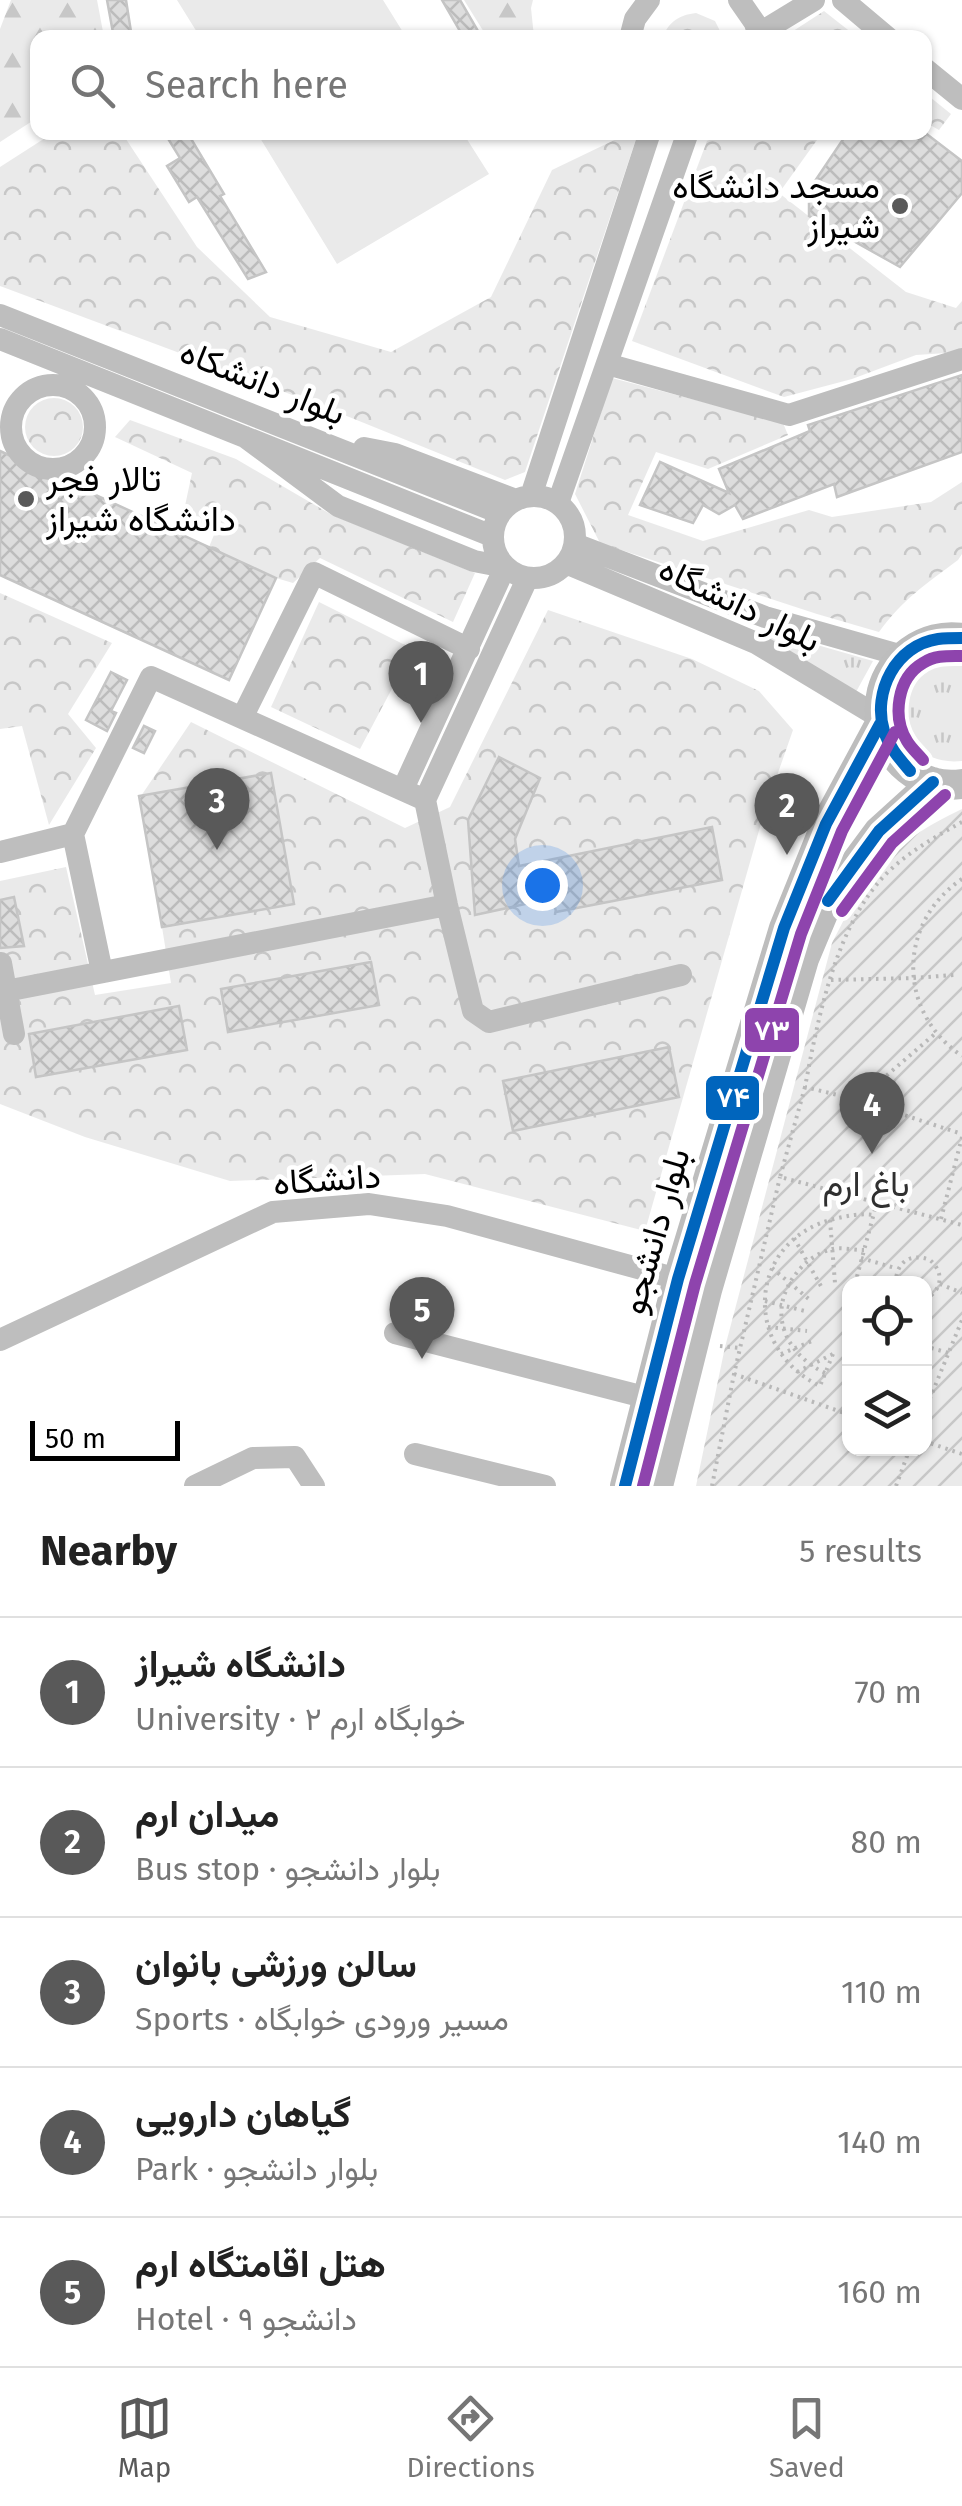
<!DOCTYPE html>
<html lang="en">
<head>
<meta charset="utf-8">
<style>
  body { margin:0; font-family:"Fira Sans",Vazirmatn,sans-serif; background:#f2f2f2; color:#222 }
  .controls { position:absolute; right:30px; bottom:30px; display:grid; overflow:hidden; border-radius:20px; box-shadow:0 2px 8px #0004 }
  .controls button { width:90px; height:90px; display:grid; place-items:center; padding:0; border:0; border-bottom:2px solid #e0e0e0; background:#fff; color:#222; font:50px sans-serif }
  .scale { position:absolute; left:30px; bottom:25px; width:150px; box-sizing:border-box; padding-left:10px; border:5px solid #000; border-top:0; font-size:28px; line-height:35px; white-space:nowrap; color:#000; -webkit-text-stroke:8px #fff; paint-order:stroke }
  .you { position:absolute; left:542px; top:885px; width:35px; height:35px; margin:-25px; border:8px solid #fff; border-radius:50%; background:#1a73e8; box-shadow:0 0 0 15px #1a73e833 }
  .badge { display:grid; place-items:center; width:65px; height:65px; border-radius:50%; background:#595959; color:#fff; font-size:32px; font-weight:700 }
  .pin { position:absolute; translate:-50% -82px; filter:drop-shadow(0 2px 5px #0008) }
  .pin::after { content:''; position:absolute; top:52px; width:35px; height:30px; background:inherit; clip-path:polygon(0 0,100% 0,50% 100%) }
  .list { margin:0; padding:0; list-style:none }
  h2 { display:flex; justify-content:space-between; align-items:center; height:130px; margin:0; padding:0 40px; font-size:42px }
  h2 small { font-size:32px; font-weight:400; color:#767676 }
  .list li { display:grid; grid-template-columns:65px 1fr auto; gap:30px; align-items:center; box-sizing:border-box; height:150px; padding:0 40px; border-top:2px solid #e0e0e0 }
  .list b { display:block; font-size:38px; white-space:nowrap }
  .list p { margin:0; font-size:32px; white-space:nowrap; color:#767676 }
  .list em { font-size:32px; font-style:normal; color:#767676 }
  .icon { flex:none; width:55px; height:55px; fill:none; stroke:currentColor; stroke-width:2; stroke-linecap:round; stroke-linejoin:round }
  .map { position:relative; flex:none; width:962px; height:1486px; overflow:hidden }
  .search { position:absolute; background:#fff; box-shadow:0 2px 8px #0004; left:30px; right:30px; top:30px; height:110px; display:flex; align-items:center; gap:25px; box-sizing:border-box; padding:0 35px; border-radius:20px; color:#767676; font-size:38px }
  .sheet { height:880px; background:#fff }
  nav { display:flex; justify-content:space-around; align-items:center; box-sizing:border-box; height:140px; border-top:2px solid #e0e0e0; background:#fff; font-size:28px; color:#767676 }
  nav a { display:grid; justify-items:center; gap:5px }
  nav .on { color:#595959 }
  .map>svg:first-child { display:block }
  .grass { fill:url(#grass-tufts) }
  .forest { fill:url(#forest-firs) }
  .park { fill:url(#park-crowns) }
  .garden { fill:url(#garden-furrows); fill-rule:evenodd }
  .pitch { fill:#eaeaea }
  .building { fill:url(#building-cross-hatch); stroke:#c5c5c5; stroke-width:2.5 }
  .lines { fill:none; stroke-linecap:round; stroke-linejoin:round }
  .path { stroke:#b8b8b8; stroke-width:4; stroke-dasharray:2.5 5; stroke-linecap:butt }
  .minor { stroke:#bebebe; stroke-width:22 }
  .major { stroke:#bdbdbd; stroke-width:30 }
  .bus-1-casing { stroke:#fff; stroke-width:20 }
  .bus-2-casing { stroke:#fff; stroke-width:20 }
  .bus-1 { stroke:#0065bd; stroke-width:12 }
  .bus-2 { stroke:#8e44ad; stroke-width:12 }
  .poi-dot { fill:#595959; stroke:#fff; stroke-width:4 }
  .labels { text-anchor:middle; dominant-baseline:central; stroke-width:9; stroke-linejoin:round; paint-order:stroke }
  .poi-label { font-size:35px; fill:#000; stroke:#fff; text-anchor:end }
  .street-label { font-size:35px; fill:#000; stroke:#fff }
  .park-label { font-size:35px; fill:#303030; stroke:#fff }
  .line-badge { stroke:#fff; stroke-width:4 }
  .badge-label { font-size:28px; text-anchor:middle; font-weight:bold; fill:#fff }
</style>
</head>
<body>
<div class="map">
<svg width="962" height="1486" viewBox="0 0 962 1486">
  <defs>
    <pattern id="grass-tufts" width="24" height="20" patternUnits="userSpaceOnUse" patternTransform="scale(2.5)"><rect width="24" height="20" fill="#eaeaea"/><path d="M3 7l-1-3M5 7V3M7 7l1-3M15 17l-1-3M17 17v-4M19 17l1-3" fill="none" stroke="#c7c7c7"/></pattern>
    <pattern id="forest-firs" width="22" height="20" patternUnits="userSpaceOnUse" patternTransform="scale(2.5)"><rect width="22" height="20" fill="#eaeaea"/><path d="M5 1l3.5 6h-7zM16 11l3.5 6h-7z" fill="#c7c7c7"/></pattern>
    <pattern id="park-crowns" width="20" height="18" patternUnits="userSpaceOnUse" patternTransform="scale(2.5)"><rect width="20" height="18" fill="#eaeaea"/><path d="M2 6a3 3 0 1 1 6 0M12 15a3 3 0 1 1 6 0" fill="none" stroke="#c7c7c7"/></pattern>
    <pattern id="garden-furrows" width="10" height="10" patternUnits="userSpaceOnUse" patternTransform="scale(2.5)"><rect width="10" height="10" fill="#eaeaea"/><path d="M-1 1l2-2M0 10L10 0M9 11l2-2" fill="none" stroke="#c7c7c7"/></pattern>
    <pattern id="building-cross-hatch" width="8" height="8" patternUnits="userSpaceOnUse" patternTransform="scale(2.5)"><rect width="8" height="8" fill="#ddd"/><path d="M0 0l8 8M0 8l8-8" fill="none" stroke="#bcbcbc"/></pattern>
  </defs>
  <rect width="100%" height="100%" fill="#fff"/>
  <!-- grass -->
  <path class="grass" d="M 772,632 L 873,661 L 856,692 L 767,641 Z
    M 952,660 L 962,661 L 962,761 C 894,769 877,674 952,660 Z"/>
  <!-- forest -->
  <path class="forest" d="M 11,0 L 97,0 L 104,37 L 38,38 L 37,118 L 0,142 L 0,29 Z
    M 464,0 L 533,0 L 531,8 L 534,37 L 487,37 Z"/>
  <!-- park -->
  <path class="park" d="M 824,11 L 857,37 L 784,37 Z
    M 696,13 L 715,21 L 723,37 L 663,37 C 669,21 680,15 696,13 Z
    M 925,93 L 951,114 L 939,130 L 925,122 Z
    M 53,133 L 122,133 L 197,247 L 270,317 L 391,352 L 491,297 L 552,170 L 629,133 L 638,133 L 525,472 L 505,480 L 322,406 L 0,286 L 0,167 Z
    M 726,133 L 822,133 L 779,193 L 906,292 L 956,308 L 962,301 L 962,352 L 916,355 L 852,379 L 784,397 L 632,341 L 707,141 Z
    M 612,378 L 783,423 L 788,435 L 708,469 L 656,452 L 628,515 L 703,541 L 809,510 L 832,517 L 931,502 L 962,482 L 962,554 L 958,560 C 927,583 902,600 879,632 L 817,614 L 600,543 L 575,494 Z
    M25 427a29 29 0 1 1 58 0a29 29 0 1 1-58 0Z
    M 130,420 L 236,459 L 332,515 L 475,573 L 453,622 L 320,558 L 293,583 L 276,578 L 209,547 L 216,530 L 182,520 L 192,473 L 115,437 Z
    M 0,593 L 112,643 L 68,714 L 96,748 L 49,825 L 22,726 L 0,729 Z
    M 319,602 L 413,649 L 360,749 L 271,707 Z
    M 548,610 L 692,659 L 759,691 L 793,730 L 764,813 L 645,1231 L 425,1174 L 230,1181 L 85,1137 L 0,1104 L 0,881 L 66,867 L 95,995 L 171,983 L 162,927 L 294,904 L 271,773 L 141,796 L 191,722 L 405,828 L 450,807 Z"/>
  <!-- garden -->
  <path class="garden" d="M 962,809 L 962,1486 L 696,1486 L 725,1347 L 832,943 C 842,924 851,904 863,887 C 887,850 924,827 962,809 ZM 850,1284 L 924,1284 L 924,1448 L 850,1448 Z"/>
  <!-- pitch -->
  <path class="pitch" d="M 177,0 L 383,0 L 406,37 L 200,37 Z
    M 257,133 L 463,133 L 489,174 L 337,264 Z"/>
  <!-- building -->
  <path class="building" d="M 107,0 L 126,0 L 132,38 L 114,38 Z
    M 442,0 L 460,0 L 482,38 L 464,38 Z
    M 164,132 L 187,132 L 224,194 L 220,196 L 266,272 L 248,279 L 197,197 L 189,202 L 167,166 L 180,158 Z
    M 848,132 L 924,132 L 962,161 L 962,193 L 900,267 L 809,216 L 809,190 Z
    M 962,375 L 962,452 L 837,497 L 834,484 L 743,519 L 735,505 L 719,514 L 703,505 L 693,523 L 640,505 L 660,462 L 729,493 L 719,469 L 810,431 L 808,425 Z
    M 0,451 L 276,578 L 229,680 L 0,575 Z
    M 111,672 L 127,680 L 111,711 L 116,713 L 107,731 L 86,720 Z
    M 144,726 L 155,731 L 144,753 L 133,748 Z
    M 499,757 L 540,778 L 515,839 L 519,866 L 712,827 L 722,880 L 556,912 L 553,898 L 475,915 L 468,820 Z
    M 271,773 L 294,904 L 162,927 L 139,796 Z
    M 14,897 L 24,946 L 0,948 L 0,900 Z
    M 371,962 L 379,1005 L 228,1032 L 221,989 Z
    M 179,1006 L 187,1050 L 36,1077 L 29,1034 Z
    M 669,1047 L 679,1097 L 513,1131 L 503,1081 Z"/>
  <g class="lines">
    <!-- path -->
    <path class="path" d="M 962,822 C 935,837 908,852 886,874 C 836,925 818,1018 805,1087 L 858,1100 L 962,1134
      M 962,879 C 897,923 897,1012 962,1056
      M 831,980 L 914,978 L 954,975
      M 805,1087 L 780,1177 L 962,1225
      M 858,1100 L 936,1033
      M 941,1219 L 962,1137
      M 830,1220 L 835,1283
      M 794,1238 L 822,1288
      M 861,1258 L 895,1268
      M 772,1268 L 810,1300
      M 855,1284 L 877,1202
      M 896,1284 C 895,1263 910,1252 930,1260 C 945,1273 942,1291 924,1300
      M 940,1284 L 962,1293
      M 765,1301 L 805,1311
      M 768,1327 L 807,1331
      M 720,1346 L 740,1348
      M 924,1346 L 949,1353
      M 781,1354 L 812,1341
      M 833,1354 L 820,1386 C 741,1348 748,1240 834,1219 C 847,1216 860,1213 873,1215
      M 797,1372 L 833,1354
      M 825,1373 C 782,1352 766,1308 799,1270 C 807,1260 820,1252 832,1249 C 841,1247 854,1250 864,1250
      M 734,1374 L 850,1415
      M 924,1413 L 962,1320
      M 924,1441 L 962,1454
      M 712,1486 L 734,1374 L 780,1177
      M 896,1486 L 910,1448"/>
    <!-- minor -->
    <path class="minor" d="M 739,0 L 755,23 L 759,38
      M 843,0 L 888,38
      M 758,34 L 814,0
      M 630,38 L 635,19 L 649,0
      M 924,68 L 962,99
      M 0,315 L 500,513
      M 0,339 L 492,536
      M 607,364 L 789,415 L 962,359
      M11 427a42 42 0 1 1 84 0a42 42 0 1 1-84 0Z
      M 245,437 L 338,506 L 474,561 L 505,567 L 403,789
      M 364,448 L 395,454 L 516,500
      M493 537a41 41 0 1 1 82 0a41 41 0 1 1-82 0Z
      M 531,496 L 650,132
      M 558,503 L 688,132
      M 575,544 L 765,617 L 903,656
      M 566,563 L 756,643 L 879,717
      M 242,718 L 314,573 L 469,649
      M 425,800 L 447,905 L 473,1011 L 489,1022 L 681,975
      M 425,800 L 527,579
      M 0,852 L 73,834
      M 1,963 L 14,1034
      M 102,972 L 73,834 L 151,677 L 425,800
      M 6,991 L 447,905
      M 395,1333 L 648,1398
      M 0,1340 L 273,1212 L 369,1204 L 447,1216 L 678,1279
      M 415,1454 L 545,1486
      M 195,1486 L 253,1458 L 295,1457 L 314,1486"/>
    <!-- major -->
    <path class="major" d="M 962,638 C 944,635 925,640 910,651 C 849,695 887,794 962,784
      M 625,1486 L 678,1279 L 784,928 L 826,824 L 880,724
      M 658,1486 L 707,1290 L 804,959 L 830,897 L 879,831 L 933,782"/>
    <!-- bus-1 casing -->
    <g class="bus-1-casing">
      <path id="bus-1" d="M 910,771 C 899,758 889,747 884,731 C 872,692 896,645 938,639 C 946,638 954,638 962,638
        M 828,901 L 879,831 L 933,782
        M 625,1486 L 678,1279 L 784,928 L 826,824 L 880,724"/>
    </g>
    <!-- bus-2 casing -->
    <g class="bus-2-casing">
      <path id="bus-2" d="M 923,760 C 918,754 911,748 907,741 C 892,717 897,678 923,663 C 935,655 948,656 962,656
        M 842,911 L 892,843 L 945,795
        M 643,1486 L 695,1284 L 801,934 L 842,831 L 895,732"/>
    </g>
    <!-- bus-1 -->
    <use href="#bus-1" class="bus-1"/>
    <!-- bus-2 -->
    <use href="#bus-2" class="bus-2"/>
  </g>
  <!-- markers -->
  <g class="poi-dot">
    <circle cx="900" cy="206" r="10"/>
    <circle cx="26" cy="499" r="10"/>
  </g>
  <g class="labels">
    <!-- poi labels -->
    <g class="poi-label">
      <text x="880" y="186">مسجد دانشگاه<tspan x="880" dy="40">شیراز</tspan></text>
      <text x="46" y="479" text-anchor="start">تالار فجر<tspan x="46" dy="40">دانشگاه شیراز</tspan></text>
    </g>
    <!-- street labels -->
    <g class="street-label">
      <text transform="translate(263 382) rotate(22)">بلوار دانشکاه</text>
      <text transform="translate(740 604) rotate(26)">بلوار دانشگاه</text>
      <text transform="translate(327 1179) rotate(-4)">دانشگاه</text>
      <text transform="translate(655 1231) rotate(-74)">بلوار دانشجو</text>
    </g>
    <!-- park labels -->
    <g class="park-label">
      <text x="866" y="1184">باغ ارم</text>
    </g>
  </g>
  <g class="line-badge">
    <rect x="743" y="1006" width="58" height="48" rx="10" fill="#8e44ad"/>
    <rect x="704" y="1074" width="57" height="48" rx="10" fill="#0065bd"/>
  </g>
  <g class="badge-label">
    <text x="772" y="1040">۷۳</text>
    <text x="733" y="1107">۷۴</text>
  </g>
</svg>
<div class="controls">
<button><svg class="icon" aria-label="locate" viewBox="0 0 24 24"><circle cx="12" cy="12" r="6"/><path d="M12 2v4M12 18v4M2 12h4M18 12h4"/></svg></button>
<button><svg class="icon" aria-label="layers" viewBox="0 0 24 24"><path d="M12 4l9 5-9 5-9-5zM3 14l9 5 9-5"/></svg></button>
</div>
<div class="scale">50 m</div>
<div class="you"></div>
<div class="pin badge" style="left:421px;top:723px">1</div>
<div class="pin badge" style="left:787px;top:855px">2</div>
<div class="pin badge" style="left:217px;top:850px">3</div>
<div class="pin badge" style="left:872px;top:1154px">4</div>
<div class="pin badge" style="left:422px;top:1359px">5</div>
<div class="search"><svg class="icon" aria-label="search" viewBox="0 0 24 24"><circle cx="10" cy="10" r="6"/><path d="M15 15l6 6"/></svg>Search here</div>
</div>
<section class="sheet">
<h2>Nearby<small>5 results</small></h2>
<ul class="list">
<li><span class="badge">1</span><div><b>دانشگاه شیراز</b><p>University · خوابگاه ارم ۲</p></div><em>70 m</em></li>
<li><span class="badge">2</span><div><b>میدان ارم</b><p>Bus stop · بلوار دانشجو</p></div><em>80 m</em></li>
<li><span class="badge">3</span><div><b>سالن ورزشی بانوان</b><p>Sports · مسیر ورودی خوابگاه</p></div><em>110 m</em></li>
<li><span class="badge">4</span><div><b>گیاهان دارویی</b><p>Park · بلوار دانشجو</p></div><em>140 m</em></li>
<li><span class="badge">5</span><div><b>هتل اقامتگاه ارم</b><p>Hotel · ۹ دانشجو</p></div><em>160 m</em></li>
</ul>
</section>
<nav>
<a class="on"><svg class="icon" aria-label="map" viewBox="0 0 24 24"><path d="M3 6l6-2 6 2 6-2v14l-6 2-6-2-6 2zM9 4v14M15 6v14"/></svg>Map</a>
<a><svg class="icon" aria-label="directions" viewBox="0 0 24 24"><path d="M12 3l9 9-9 9-9-9zM9 14v-3h6M13 9l2 2-2 2"/></svg>Directions</a>
<a><svg class="icon" aria-label="saved" viewBox="0 0 24 24"><path d="M7 4h10v16l-5-4-5 4z"/></svg>Saved</a>
</nav>
</body>
</html>
